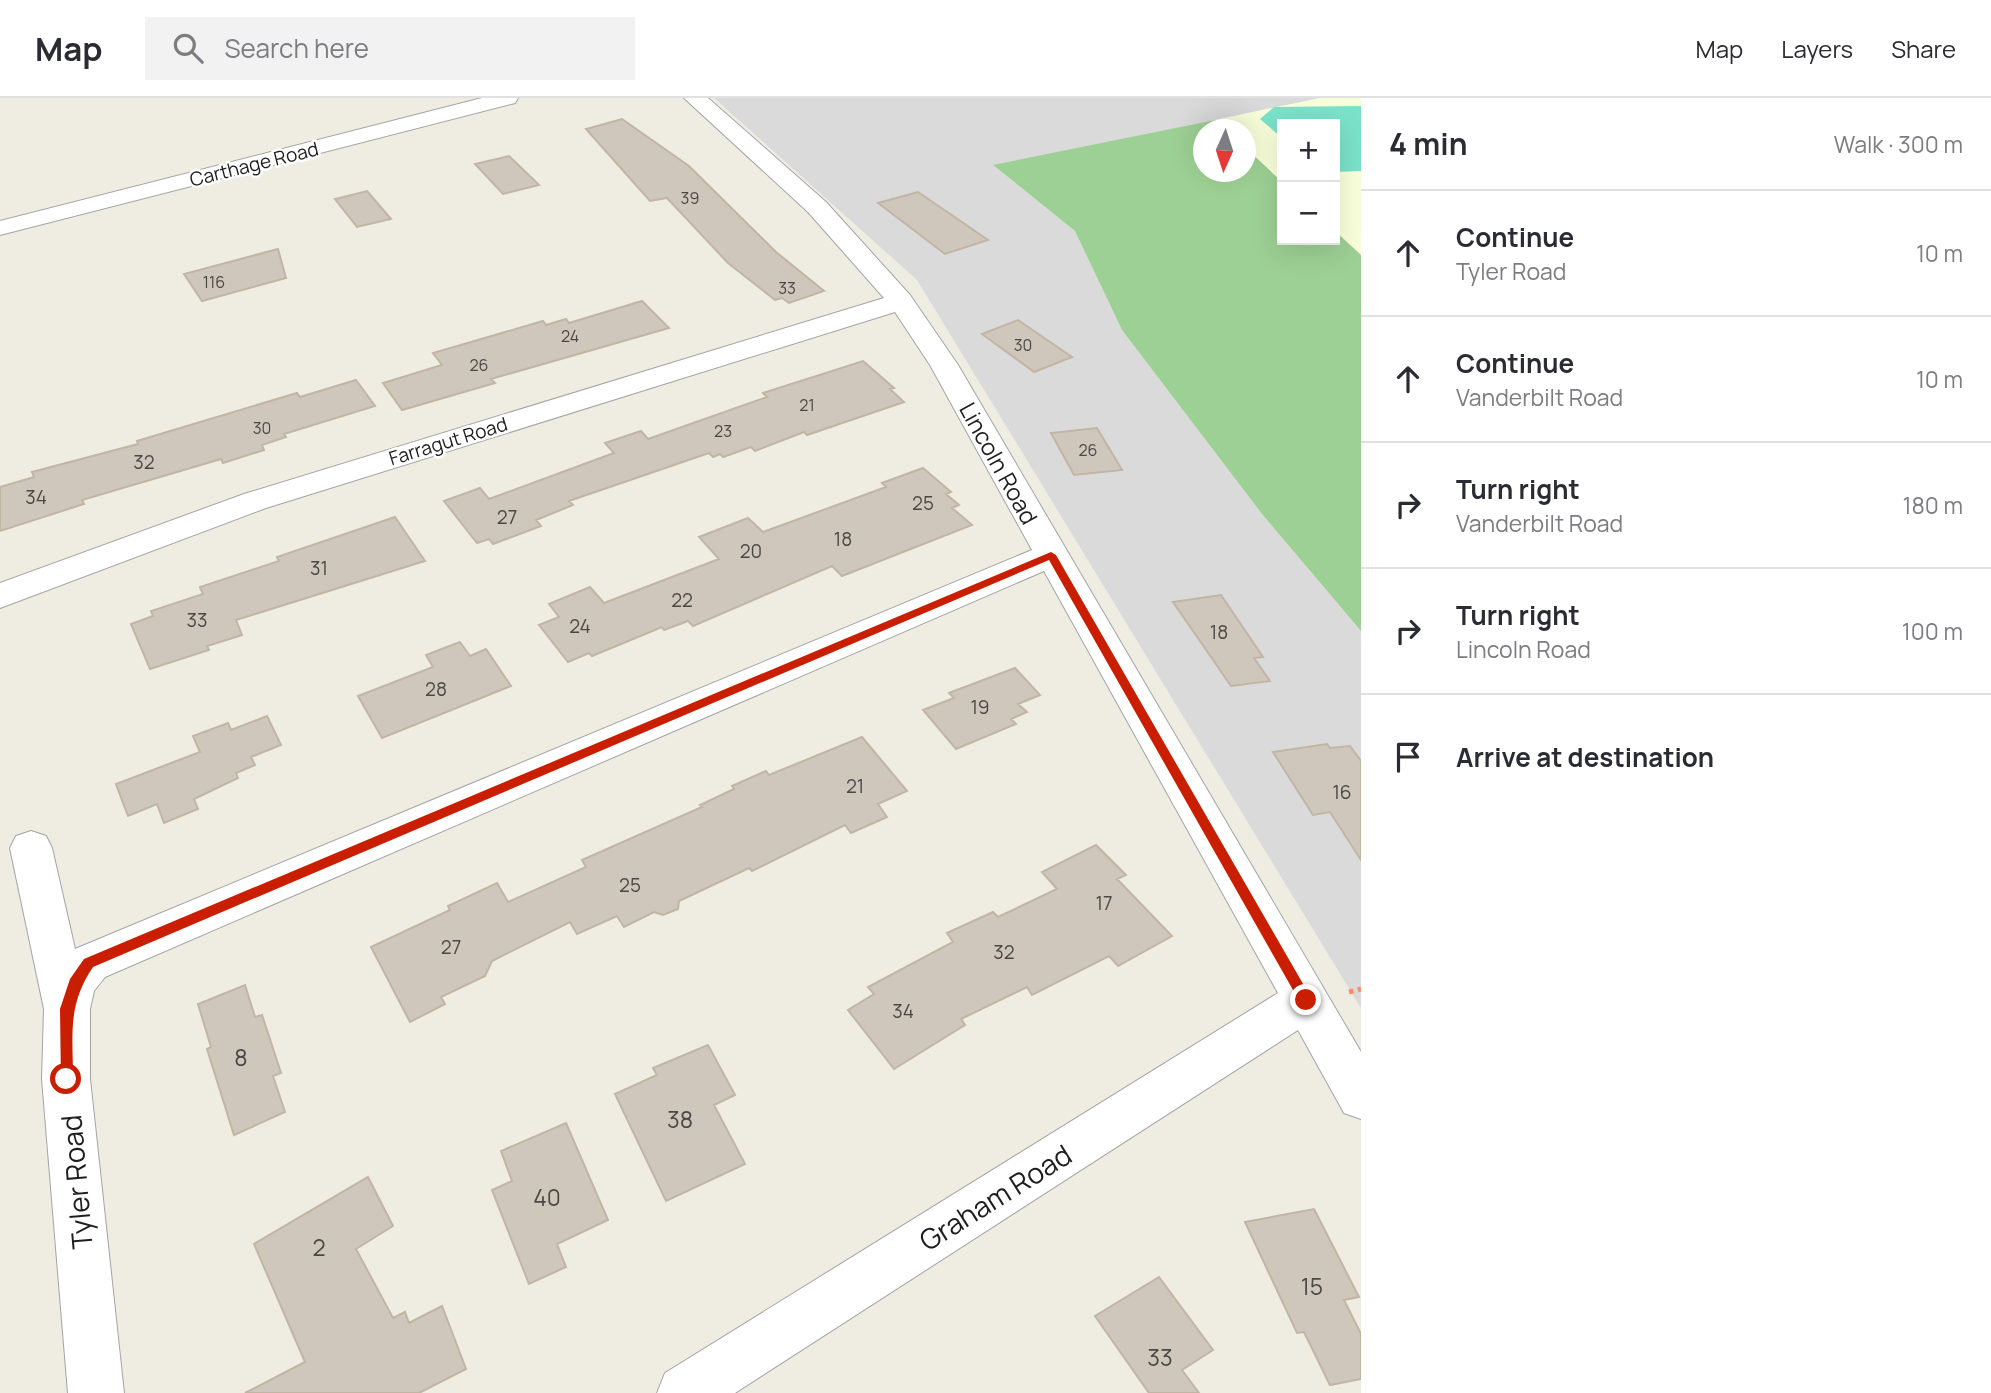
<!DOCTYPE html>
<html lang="en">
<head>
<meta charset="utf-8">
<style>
  body { margin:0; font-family:Manrope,sans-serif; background:#f2f2f3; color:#2b2b33 }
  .controls { position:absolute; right:21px; top:21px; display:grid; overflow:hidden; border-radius:0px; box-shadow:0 7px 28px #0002 }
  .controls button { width:63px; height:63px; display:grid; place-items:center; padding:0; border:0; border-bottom:2px solid #e1e1e2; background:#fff; color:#2b2b33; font:35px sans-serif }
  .compass { position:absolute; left:1193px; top:21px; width:63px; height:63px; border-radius:50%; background:#fff; box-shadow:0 7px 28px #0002; rotate:183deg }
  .stop { position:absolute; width:21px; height:21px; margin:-16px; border:5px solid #ca1e00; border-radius:50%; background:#fff }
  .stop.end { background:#ca1e00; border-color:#fff; box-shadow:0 2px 7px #0008 }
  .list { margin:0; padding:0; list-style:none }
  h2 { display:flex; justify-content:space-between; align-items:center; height:91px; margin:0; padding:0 28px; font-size:30px }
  h2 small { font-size:23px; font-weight:400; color:#7c7c81 }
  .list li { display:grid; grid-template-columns:46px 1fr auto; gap:21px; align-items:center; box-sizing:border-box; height:126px; padding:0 28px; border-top:2px solid #e1e1e2 }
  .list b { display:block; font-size:26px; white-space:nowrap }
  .list p { margin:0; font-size:23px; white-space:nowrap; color:#7c7c81 }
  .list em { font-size:23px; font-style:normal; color:#7c7c81 }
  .icon { flex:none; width:38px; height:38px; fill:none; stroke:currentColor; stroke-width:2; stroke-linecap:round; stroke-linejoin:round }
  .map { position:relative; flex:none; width:1361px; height:1295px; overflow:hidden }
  header { display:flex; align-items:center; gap:42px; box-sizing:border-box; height:98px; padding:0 35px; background:#fff; border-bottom:2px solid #e1e1e2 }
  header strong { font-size:33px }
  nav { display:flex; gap:38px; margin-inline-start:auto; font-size:24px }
  .search { width:490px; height:63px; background:#f2f2f3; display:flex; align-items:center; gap:18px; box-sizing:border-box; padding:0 24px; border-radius:0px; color:#7c7c81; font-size:26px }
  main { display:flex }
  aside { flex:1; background:#fff }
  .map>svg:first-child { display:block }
  .residential { fill:#dbdada }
  .education { fill:#faffdb }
  .forest { fill:#9dd094 }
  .pitch { fill:#7be2ca }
  .building { fill:#cfc7bb; stroke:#c1b5a4; stroke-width:2 }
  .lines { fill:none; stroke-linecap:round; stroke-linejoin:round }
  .minor-casing { stroke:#a4a4a4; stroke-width:2 }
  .path { stroke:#ff8a63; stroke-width:5; stroke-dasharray:4.5 4.5; stroke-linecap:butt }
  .minor { fill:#fff; fill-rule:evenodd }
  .route { fill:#ca1e00 }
  .labels { text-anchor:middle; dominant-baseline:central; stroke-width:5; stroke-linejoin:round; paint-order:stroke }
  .far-number-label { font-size:16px; fill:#4a4844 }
  .far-street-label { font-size:19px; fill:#1d1d1d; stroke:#fff }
  .number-label { font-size:19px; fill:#4a4844 }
  .street-label { font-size:23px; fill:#1d1d1d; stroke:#fff }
  .near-number-label { font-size:23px; fill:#4a4844 }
  .near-street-label { font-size:28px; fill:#1d1d1d; stroke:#fff }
</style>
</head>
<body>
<header>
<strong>Map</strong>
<div class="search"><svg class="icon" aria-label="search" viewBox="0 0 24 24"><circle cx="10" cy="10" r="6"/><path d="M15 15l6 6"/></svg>Search here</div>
<nav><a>Map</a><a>Layers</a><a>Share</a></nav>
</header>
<main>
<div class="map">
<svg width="1361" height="1295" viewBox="0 0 1361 1295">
  <rect width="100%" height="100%" fill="#efece2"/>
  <!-- residential -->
  <path class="residential" d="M 714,0 L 1320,0 L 994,68 L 1075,133 L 1122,232 L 1262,416 L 1361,533 L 1361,910 L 917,182 Z"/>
  <!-- education -->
  <path class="education" d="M 1320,0 L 1361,0 L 1361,157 L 1335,133 L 1335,26 L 1282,26 L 1282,84 L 1246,50 L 1246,32 L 1225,31 L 1215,22 Z"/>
  <!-- forest -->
  <path class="forest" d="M 1215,22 L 1225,31 L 1204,32 L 1204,74 L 1246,74 L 1246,50 L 1282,84 L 1282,142 L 1335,142 L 1335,133 L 1361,157 L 1361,533 L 1262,416 L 1122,232 L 1075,133 L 993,67 Z"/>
  <!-- pitch -->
  <path class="pitch" d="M 1361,8 L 1361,73 L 1335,74 L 1335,26 L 1282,26 L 1282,40 L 1260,21 L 1274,9 Z"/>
  <!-- building -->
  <path class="building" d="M 622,21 L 689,68 L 776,154 L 824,193 L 789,205 L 782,200 L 775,202 L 728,165 L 667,100 L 650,103 L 586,31 Z
    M 509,58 L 539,87 L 503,96 L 475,66 Z
    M 367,93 L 391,121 L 357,129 L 335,101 Z
    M 918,94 L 988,142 L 945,156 L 878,105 Z
    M 278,151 L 286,180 L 202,203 L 184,176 Z
    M 642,203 L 669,230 L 491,281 L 495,285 L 402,312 L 383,285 L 442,267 L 433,255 L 543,223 L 546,227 L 566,221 L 569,225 Z
    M 1018,222 L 1072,259 L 1034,274 L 982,236 Z
    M 863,263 L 894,290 L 890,291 L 904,304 L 807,337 L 804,334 L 755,353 L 751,349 L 723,359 L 720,356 L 713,359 L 709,355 L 569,403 L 573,407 L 536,422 L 541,428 L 493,446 L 489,441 L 477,445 L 444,403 L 480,390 L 489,401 L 614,355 L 605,345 L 641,333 L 648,341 L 767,299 L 763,295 Z
    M 356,282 L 375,308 L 284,336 L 286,339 L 262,347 L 264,352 L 223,365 L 221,361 L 82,402 L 84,406 L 0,433 L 0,389 L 34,379 L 32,374 L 138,346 L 137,343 L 297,295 L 300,299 Z
    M 1097,330 L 1122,372 L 1074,377 L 1051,335 Z
    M 923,370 L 951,394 L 946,396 L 959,407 L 952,410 L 972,427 L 842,478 L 832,468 L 693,528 L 688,523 L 664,532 L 662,529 L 592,558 L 589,555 L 568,564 L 539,527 L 559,519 L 549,506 L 590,489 L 604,505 L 719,461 L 699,439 L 748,420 L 763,434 L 886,389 L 882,385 Z
    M 395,419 L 425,463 L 236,522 L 242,537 L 207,548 L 209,552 L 150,571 L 131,526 L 153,518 L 151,513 L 203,496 L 200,489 L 279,463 L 277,459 Z
    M 1221,497 L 1263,559 L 1254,560 L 1270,583 L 1231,588 L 1173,504 Z
    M 460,544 L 470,558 L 486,551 L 511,588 L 382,640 L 358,598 L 433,569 L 426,557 Z
    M 1015,570 L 1040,597 L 1018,606 L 1027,614 L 1011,621 L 1016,626 L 956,651 L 923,612 L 954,600 L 949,595 Z
    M 267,618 L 281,647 L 251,659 L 255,667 L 236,675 L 238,680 L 194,701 L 198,711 L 164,725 L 157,706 L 128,718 L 116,686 L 200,654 L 193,638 L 228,625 L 231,632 Z
    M 862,639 L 907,693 L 878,706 L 887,719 L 851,735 L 845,727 L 752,773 L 749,770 L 679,803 L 678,811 L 663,817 L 654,814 L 624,829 L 617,818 L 577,836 L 570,824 L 492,863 L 485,878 L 441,899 L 445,906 L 410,924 L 371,849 L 450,812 L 448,808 L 497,785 L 508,804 L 586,769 L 582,762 L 702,709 L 700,707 L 734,691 L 732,688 L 766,673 L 769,677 Z
    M 1327,646 L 1330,650 L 1350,648 L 1361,663 L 1361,762 L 1330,714 L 1313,717 L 1273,654 Z
    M 1096,747 L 1126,777 L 1117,781 L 1172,838 L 1118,868 L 1109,858 L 1032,897 L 1027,889 L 961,921 L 965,927 L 894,971 L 848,912 L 874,896 L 868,889 L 953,844 L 947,835 L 993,814 L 998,819 L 1057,791 L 1042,774 Z
    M 245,887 L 255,919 L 262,917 L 281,975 L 273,978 L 285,1014 L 234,1037 L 207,951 L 211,949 L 198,906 Z
    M 708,947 L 735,997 L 714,1007 L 745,1066 L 666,1103 L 615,996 L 657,977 L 653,970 Z
    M 566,1025 L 608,1122 L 557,1146 L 566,1169 L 529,1186 L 492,1092 L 512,1083 L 501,1053 Z
    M 368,1079 L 393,1128 L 356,1151 L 393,1220 L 405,1214 L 409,1225 L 442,1208 L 466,1271 L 419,1295 L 245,1295 L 305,1264 L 254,1146 Z
    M 1314,1111 L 1359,1199 L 1344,1202 L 1361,1236 L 1361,1281 L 1330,1287 L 1304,1234 L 1297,1235 L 1245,1124 Z
    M 1159,1179 L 1213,1252 L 1182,1272 L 1199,1295 L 1149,1295 L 1095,1218 Z"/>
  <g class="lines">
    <!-- minor casing -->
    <g class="minor-casing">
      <path id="minor" d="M 482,0 L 518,0 L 515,5 L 0,137 L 0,123 Z
        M 684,0 L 708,0 L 826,104 L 910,197 L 958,267 L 1361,954 L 1361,1021 L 1344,1015 L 1298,932 L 735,1295 L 657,1295 L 665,1275 L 1278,895 L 1044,473 L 105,879 L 94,893 L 90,911 L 90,981 L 124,1295 L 68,1295 L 42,981 L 44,911 L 10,750 L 16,738 L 31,733 L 46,738 L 52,750 L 75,851 L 1032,452 L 930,267 L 895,214 L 266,410 L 0,510 L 0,485 L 244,396 L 884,200 L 808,114 Z"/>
    </g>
    <!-- path -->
    <path class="path" d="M 1349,894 L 1361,891"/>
    <!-- minor -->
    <use href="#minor" class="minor"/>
  </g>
  <!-- route -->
  <path class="route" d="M 1051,454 L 1056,457 L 1310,898 L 1310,906 L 1301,906 L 1049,462 L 93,869 C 67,907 73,937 73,981 L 71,986 L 61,986 L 60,911 L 70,881 L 84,861 Z"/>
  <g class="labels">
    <!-- far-number labels -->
    <g class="far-number-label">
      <text x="690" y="100">39</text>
      <text x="214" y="184">116</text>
      <text x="787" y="190">33</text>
      <text x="570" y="238">24</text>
      <text x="1023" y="247">30</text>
      <text x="479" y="267">26</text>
      <text x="807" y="307">21</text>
      <text x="262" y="330">30</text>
      <text x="723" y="333">23</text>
      <text x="1088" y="352">26</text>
    </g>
    <!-- far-street labels -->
    <g class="far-street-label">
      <text transform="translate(254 66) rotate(-14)">Carthage Road</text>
      <text transform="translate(448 343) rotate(-17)">Farragut Road</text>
    </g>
    <!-- number labels -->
    <g class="number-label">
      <text x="144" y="364">32</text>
      <text x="36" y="399">34</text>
      <text x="923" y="405">25</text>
      <text x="507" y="419">27</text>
      <text x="843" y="441">18</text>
      <text x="751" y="453">20</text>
      <text x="319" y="470">31</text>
      <text x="682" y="502">22</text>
      <text x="197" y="522">33</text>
      <text x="580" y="528">24</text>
      <text x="1219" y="534">18</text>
      <text x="436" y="591">28</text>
      <text x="980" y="609">19</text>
      <text x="855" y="688">21</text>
      <text x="1342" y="694">16</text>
      <text x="630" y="787">25</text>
      <text x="1104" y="805">17</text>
      <text x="451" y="849">27</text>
      <text x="1004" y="854">32</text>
      <text x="903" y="913">34</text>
    </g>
    <!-- street labels -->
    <g class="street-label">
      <text transform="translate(999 365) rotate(61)">Lincoln Road</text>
    </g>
    <!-- near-number labels -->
    <g class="near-number-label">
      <text x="241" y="959">8</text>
      <text x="680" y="1021">38</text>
      <text x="547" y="1099">40</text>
      <text x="319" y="1149">2</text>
      <text x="1312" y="1188">15</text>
      <text x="1160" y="1259">33</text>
    </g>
    <!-- near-street labels -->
    <g class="near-street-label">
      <text transform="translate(76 1084) rotate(-95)">Tyler Road</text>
      <text transform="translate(995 1099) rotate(-32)">Graham Road</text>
    </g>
  </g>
</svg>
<div class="controls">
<button>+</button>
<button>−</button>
</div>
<svg class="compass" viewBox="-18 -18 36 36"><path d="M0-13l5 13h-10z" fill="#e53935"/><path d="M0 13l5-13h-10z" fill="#7c7c81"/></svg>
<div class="stop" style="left:66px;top:981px"></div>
<div class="stop end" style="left:1306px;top:902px"></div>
</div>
<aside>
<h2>4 min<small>Walk · 300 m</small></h2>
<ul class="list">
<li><svg class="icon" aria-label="ahead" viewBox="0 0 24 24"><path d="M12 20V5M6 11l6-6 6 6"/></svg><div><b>Continue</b><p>Tyler Road</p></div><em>10 m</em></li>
<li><svg class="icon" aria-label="ahead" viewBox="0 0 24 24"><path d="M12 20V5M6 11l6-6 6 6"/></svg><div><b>Continue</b><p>Vanderbilt Road</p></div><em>10 m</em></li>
<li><svg class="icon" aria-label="right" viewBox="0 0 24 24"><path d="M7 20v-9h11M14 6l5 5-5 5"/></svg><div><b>Turn right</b><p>Vanderbilt Road</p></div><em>180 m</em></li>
<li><svg class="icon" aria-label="right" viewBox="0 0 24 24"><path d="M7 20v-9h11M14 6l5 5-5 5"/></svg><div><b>Turn right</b><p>Lincoln Road</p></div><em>100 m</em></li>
<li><svg class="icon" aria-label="arrive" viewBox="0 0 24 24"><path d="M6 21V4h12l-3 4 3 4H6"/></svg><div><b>Arrive at destination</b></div></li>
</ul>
</aside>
</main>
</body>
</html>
